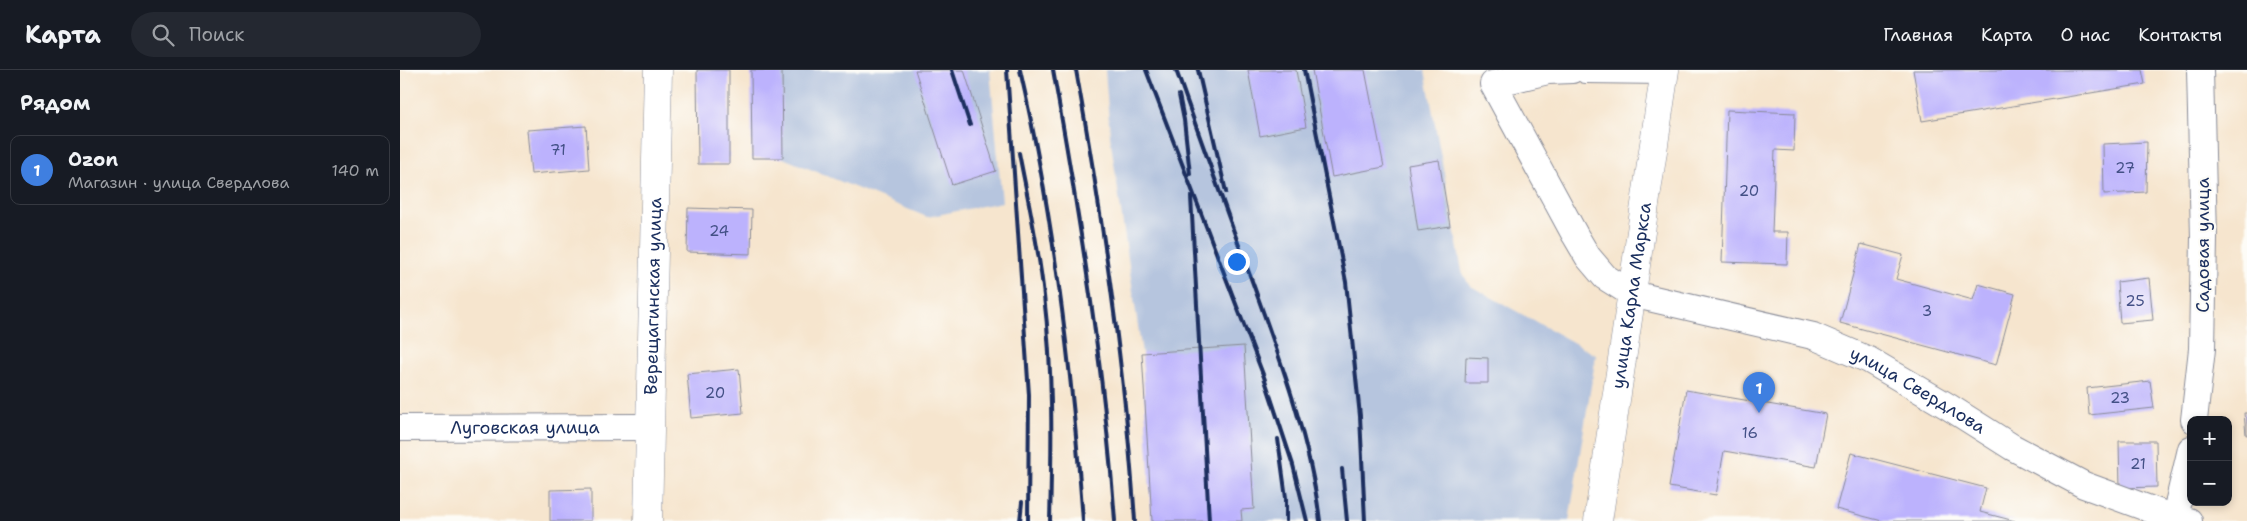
<!DOCTYPE html>
<html lang="ru">
<head>
<meta charset="utf-8">
<style>
  body { margin:0; font-family:"Shantell Sans",sans-serif; background:#242831; color:#f1f3f6 }
  .controls { position:absolute; right:15px; bottom:15px; display:grid; overflow:hidden; border-radius:10px; box-shadow:0 2px 8px #0003 }
  .controls button { width:45px; height:45px; display:grid; place-items:center; padding:0; border:0; border-bottom:1px solid #363941; background:#171b24; color:#f1f3f6; font:25px sans-serif }
  .you { position:absolute; left:836px; top:191px; width:18px; height:18px; margin:-12px; border:4px solid #fff; border-radius:50%; background:#1a73e8; box-shadow:0 0 0 8px #1a73e833 }
  .badge { display:grid; place-items:center; width:32px; height:32px; border-radius:50%; background:#d690ce; color:#fff; font-size:16px; font-weight:700 }
  .pin { position:absolute; translate:-50% -41px; filter:drop-shadow(0 1px 2px #0008) }
  .pin::after { content:''; position:absolute; top:26px; width:18px; height:15px; background:inherit; clip-path:polygon(0 0,100% 0,50% 100%) }
  .list { margin:0; padding:0; list-style:none }
  h2 { display:flex; justify-content:space-between; align-items:center; height:65px; margin:0; padding:0 20px; font-size:21px }
  h2 small { font-size:16px; font-weight:400; color:#9ea1a6 }
  .list li { display:grid; grid-template-columns:32px 1fr auto; gap:15px; align-items:center; box-sizing:border-box; height:70px; margin:0 10px 10px; padding:0 10px; border:1px solid #363941; border-radius:10px }
  .list b { display:block; font-size:19px; white-space:nowrap }
  .list p { margin:0; font-size:16px; white-space:nowrap; color:#9ea1a6 }
  .list em { font-size:16px; font-style:normal; color:#9ea1a6 }
  .icon { flex:none; width:28px; height:28px; fill:none; stroke:currentColor; stroke-width:2; stroke-linecap:round; stroke-linejoin:round }
  .map { position:relative; flex:none; width:1847px; height:451px; overflow:hidden }
  header { display:flex; align-items:center; gap:30px; box-sizing:border-box; height:70px; padding:0 25px; background:#171b24; border-bottom:1px solid #363941 }
  header strong { font-size:24px }
  nav { display:flex; gap:28px; margin-inline-start:auto; font-size:18px }
  .search { width:350px; height:45px; background:#242831; display:flex; align-items:center; gap:12px; box-sizing:border-box; padding:0 18px; border-radius:28px; color:#9ea1a6; font-size:19px }
  main { display:flex }
  aside { flex:1; background:#171b24 }
  .map>svg:first-child { display:block }
  .industrial { fill:#b6c5de }
  .building { fill:#bcb2fd }
  .lines { fill:none; stroke-linecap:round; stroke-linejoin:round }
  .minor-casing { stroke:#888a96; stroke-width:28 }
  .major-casing { stroke:#888a96; stroke-width:29 }
  .minor { stroke:#fff; stroke-width:26 }
  .major { stroke:#fff; stroke-width:28 }
  .rail { stroke:#1b2f5e; stroke-width:4 }
  .labels { text-anchor:middle; dominant-baseline:central; stroke-width:4.5; stroke-linejoin:round; paint-order:stroke }
  .number-label { font-size:15px; fill:#435086 }
  .street-label { font-size:18px; fill:#1b2f5e; stroke:#fdfcf7 }
</style>
</head>
<body>
<header>
<strong>Карта</strong>
<div class="search"><svg class="icon" aria-label="search" viewBox="0 0 24 24"><circle cx="10" cy="10" r="6"/><path d="M15 15l6 6"/></svg>Поиск</div>
<nav><a>Главная</a><a>Карта</a><a>О нас</a><a>Контакты</a></nav>
</header>
<main>
<aside>
<h2>Рядом<small></small></h2>
<ul class="list">
<li><span class="badge" style="background:#3f7fe0">1</span><div><b>Ozon</b><p>Магазин · улица Свердлова</p></div><em>140 m</em></li>
</ul>
</aside>
<div class="map">
<svg width="1847" height="451" viewBox="0 0 1847 451">
  <rect width="100%" height="100%" fill="#fdfcf7"/>
  <filter id="ink" filterUnits="userSpaceOnUse"><feTurbulence type="fractalNoise" baseFrequency=".02" numOctaves="2"/><feDisplacementMap in="SourceGraphic" scale="10" xChannelSelector="R" yChannelSelector="G"/><feConvolveMatrix kernelMatrix="1 2 1 2 8 2 1 2 1" color-interpolation-filters="sRGB"/></filter>
  <filter id="wash" filterUnits="userSpaceOnUse"><feTurbulence type="fractalNoise" baseFrequency=".0096" numOctaves="4" result="noise"/><feDisplacementMap in="SourceGraphic" scale="20" xChannelSelector="R" yChannelSelector="G"/><feGaussianBlur stdDeviation="1.12" result="paint"/><feColorMatrix in="noise" values="0 0 0 0 0 0 0 0 0 0 0 0 0 0 0 0 0 1.4 0 .05"/><feComposite in="paint" operator="in"/></filter>
  <g filter="url(#wash)">
    <rect width="100%" height="100%" fill="#f6e5ce"/>
    <!-- industrial -->
    <path class="industrial" d="M 382,0 L 590,0 L 602,132 L 527,147 L 383,88 Z
      M 705,0 L 1025,0 L 1062,201 L 1069,215 L 1196,285 L 1169,451 L 752,451 L 742,283 L 710,66 Z"/>
    <g id="blocks">
      <!-- building -->
      <path class="building" d="M 297,0 L 329,0 L 329,94 L 298,94 Z
        M 351,0 L 382,0 L 383,88 L 352,88 Z
        M 515,0 L 564,0 L 596,101 L 552,115 Z
        M 848,0 L 896,0 L 906,57 L 860,66 Z
        M 912,0 L 965,0 L 984,97 L 932,107 Z
        M 1513,0 L 1742,0 L 1745,14 L 1522,51 Z
        M 1327,40 L 1395,43 L 1394,81 L 1375,80 L 1372,162 L 1388,162 L 1387,194 L 1322,192 Z
        M 186,56 L 189,99 L 131,104 L 127,60 Z
        M 1747,72 L 1746,122 L 1704,124 L 1703,74 Z
        M 1039,90 L 1050,156 L 1018,161 L 1008,95 Z
        M 288,138 L 352,140 L 351,184 L 287,182 Z
        M 1461,174 L 1503,185 L 1496,209 L 1573,230 L 1578,214 L 1615,224 L 1596,295 L 1440,253 Z
        M 1749,208 L 1753,250 L 1720,253 L 1717,212 Z
        M 844,276 L 854,439 L 841,440 L 842,451 L 752,451 L 742,283 Z
        M 1066,287 L 1088,288 L 1088,313 L 1065,313 Z
        M 339,299 L 343,343 L 291,348 L 287,304 Z
        M 1750,311 L 1754,338 L 1689,345 L 1687,318 Z
        M 1286,320 L 1426,344 L 1416,397 L 1324,381 L 1316,425 L 1269,417 Z
        M 1844,343 L 1847,343 L 1847,365 L 1846,365 Z
        M 1719,371 L 1756,371 L 1757,417 L 1720,418 Z
        M 1451,383 L 1586,418 L 1580,442 L 1615,451 L 1482,451 L 1436,439 Z
        M 191,419 L 191,451 L 150,451 L 150,420 Z"/>
    </g>
  </g>
  <g filter="url(#ink)">
    <use href="#blocks" fill-opacity="0" stroke="#888a96" stroke-width="1"/>
    <g class="lines">
      <!-- minor casing -->
      <g class="minor-casing">
        <g id="minor">
          <path id="s1" d="M 1172,0 L 1148,1 L 1093,14 L 1175,165 L 1188,187 L 1205,207 L 1232,224 L 1413,266 L 1469,290 L 1549,337 L 1612,377 L 1684,415 L 1774,448 L 1789,451"/>
          <path d="M 1186,0 L 1265,1"/>
          <path d="M 1794,350 L 1802,279 L 1804,168 L 1800,0"/>
          <path id="s2" d="M 0,358 L 249,357"/>
          <path d="M 1774,451 L 1791,379"/>
        </g>
      </g>
      <!-- major casing -->
      <g class="major-casing">
        <g id="major">
          <path id="s3" d="M 248,451 L 258,0"/>
          <path id="s4" d="M 1198,451 L 1265,0"/>
        </g>
      </g>
      <!-- minor -->
      <use href="#minor" class="minor"/>
      <!-- major -->
      <use href="#major" class="major"/>
      <!-- rail -->
      <path class="rail" d="M 552,0 L 570,55
        M 607,0 L 629,325 L 628,451
        M 620,0 C 654,148 672,299 683,451
        M 653,0 C 680,150 704,299 715,451
        M 676,0 C 703,150 725,299 735,451
        M 746,0 L 864,307 L 893,395 L 907,451
        M 776,0 C 801,70 826,141 852,211 C 880,289 910,368 920,451
        M 798,0 L 826,122
        M 904,0 L 946,212 L 960,346 L 965,451
        M 779,25 L 784,50 L 790,104
        M 619,83 C 628,130 639,178 644,226 C 653,300 652,376 650,451
        M 791,127 L 809,451
        M 878,369 L 886,428 L 886,451
        M 942,399 L 947,451
        M 620,451 L 622,432"/>
    </g>
  </g>
  <g class="labels">
    <!-- number labels -->
    <g class="number-label">
      <text x="158" y="80">71</text>
      <text x="1725" y="98">27</text>
      <text x="1349" y="121">20</text>
      <text x="319" y="161">24</text>
      <text x="1735" y="231">25</text>
      <text x="1527" y="241">3</text>
      <text x="315" y="323">20</text>
      <text x="1720" y="328">23</text>
      <text x="1350" y="363">16</text>
      <text x="1738" y="394">21</text>
    </g>
    <!-- street labels -->
    <g class="street-label">
      <text transform="translate(1803 175) rotate(-90)">Садовая улица</text>
      <text stroke="none"><textPath href="#s3" startOffset="225">Верещагинская улица</textPath></text>
      <text stroke="none"><textPath href="#s4" startOffset="228">улица Карла Маркса</textPath></text>
      <text stroke="none"><textPath href="#s1" startOffset="640">улица Свердлова</textPath></text>
      <text stroke="none"><textPath href="#s2" startOffset="125">Луговская улица</textPath></text>
    </g>
  </g>
</svg>
<div class="controls">
<button>+</button>
<button>−</button>
</div>
<div class="you"></div>
<div class="pin badge" style="left:1359px;top:343px;background:#3f7fe0">1</div>
</div>
</main>
</body>
</html>
